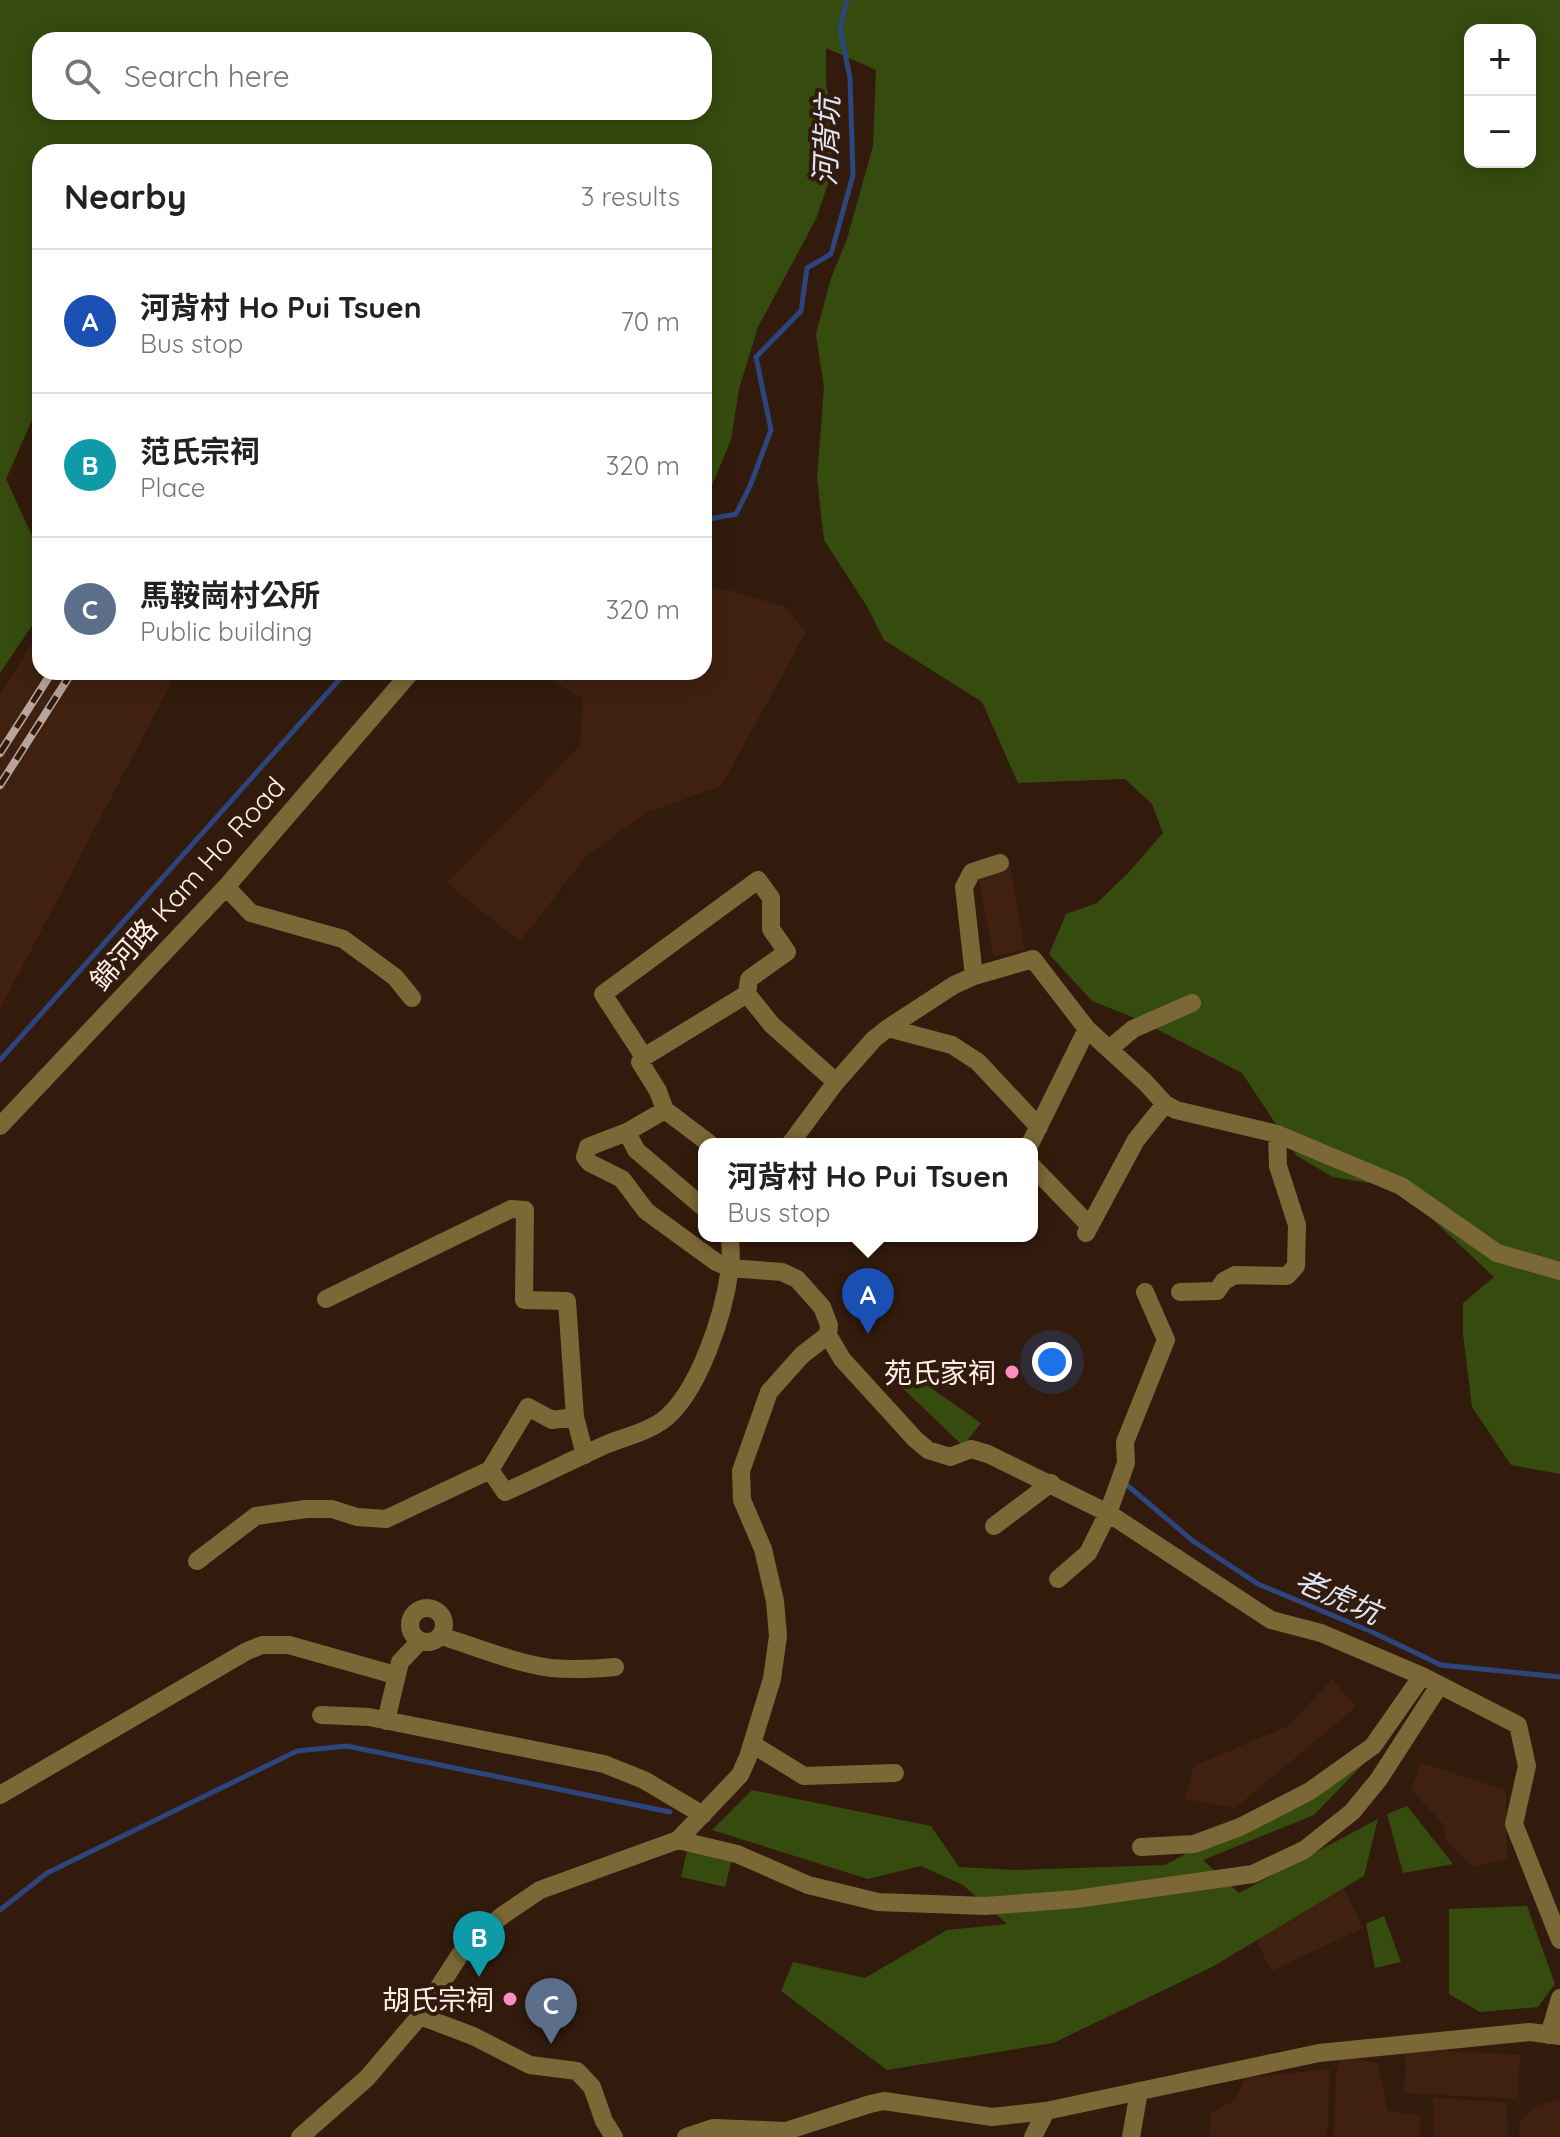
<!DOCTYPE html>
<html lang="en">
<head>
<meta charset="utf-8">
<style>
  body { margin:0; font-family:Quicksand,"Noto Sans TC",sans-serif; background:#f2f2f2; color:#222 }
  .controls { position:absolute; right:24px; top:24px; display:grid; overflow:hidden; border-radius:16px; box-shadow:0 4px 20px #0003 }
  .controls button { width:72px; height:72px; display:grid; place-items:center; padding:0; border:0; border-bottom:2px solid #e0e0e0; background:#fff; color:#222; font:40px sans-serif }
  .you { position:absolute; left:1052px; top:1362px; width:28px; height:28px; margin:-20px; border:6px solid #fff; border-radius:50%; background:#1a73e8; box-shadow:0 0 0 12px #1a73e833 }
  .badge { display:grid; place-items:center; width:52px; height:52px; border-radius:50%; background:#7c3aed; color:#fff; font-size:26px; font-weight:700 }
  .pin { position:absolute; translate:-50% -66px; filter:drop-shadow(0 2px 4px #0008) }
  .pin::after { content:''; position:absolute; top:42px; width:28px; height:24px; background:inherit; clip-path:polygon(0 0,100% 0,50% 100%) }
  .popup { position:absolute; left:698px; top:1138px; width:340px; height:104px; box-sizing:border-box; display:grid; place-content:center; border-radius:16px; background:#fff; filter:drop-shadow(0 2px 6px #0005); font-size:26px; white-space:nowrap; color:#767676 }
  .popup b { font-size:30px; color:#222 }
  .popup::after { content:''; position:absolute; left:50%; top:100%; margin-left:-16px; border:16px solid transparent; border-top-color:#fff }
  .list { margin:0; padding:0; list-style:none }
  h2 { display:flex; justify-content:space-between; align-items:center; height:104px; margin:0; padding:0 32px; font-size:34px }
  h2 small { font-size:26px; font-weight:400; color:#767676 }
  .list li { display:grid; grid-template-columns:52px 1fr auto; gap:24px; align-items:center; box-sizing:border-box; height:144px; padding:0 32px; border-top:2px solid #e0e0e0 }
  .list b { display:block; font-size:30px; white-space:nowrap }
  .list p { margin:0; font-size:26px; white-space:nowrap; color:#767676 }
  .list em { font-size:26px; font-style:normal; color:#767676 }
  .icon { flex:none; width:44px; height:44px; fill:none; stroke:currentColor; stroke-width:2; stroke-linecap:round; stroke-linejoin:round }
  .map { position:relative; flex:none; width:1560px; height:2137px; overflow:hidden }
  .search { position:absolute; background:#fff; box-shadow:0 4px 20px #0003; left:32px; top:32px; width:680px; height:88px; display:flex; align-items:center; gap:20px; box-sizing:border-box; padding:0 28px; border-radius:24px; color:#767676; font-size:30px }
  .panel { position:absolute; background:#fff; box-shadow:0 4px 20px #0003; left:32px; top:144px; width:680px; height:536px; border-radius:24px }
  .map>svg:first-child { display:block }
  .built { fill:#40210f }
  .green { fill:#354c0e; fill-rule:evenodd }
  .lines { fill:none; stroke-linecap:round; stroke-linejoin:round }
  .stream { stroke:#2c457d; stroke-width:5 }
  .minor { stroke:#7c6837; stroke-width:18 }
  .rail-casing { stroke:#b8a69d; stroke-width:8 }
  .rail { stroke:#321b0c; stroke-width:5; stroke-dasharray:15; stroke-linecap:butt }
  .poi-dot { fill:#fb8fc5; stroke:#321b0c; stroke-width:3 }
  .labels { text-anchor:middle; dominant-baseline:central; stroke-width:8; stroke-linejoin:round; paint-order:stroke }
  .street-label { font-size:28px; fill:#fef0e9; stroke:#321b0c }
  .poi-label { font-size:28px; fill:#fef0e9; stroke:#321b0c; text-anchor:end }
  .water-label { font-size:30px; font-style:italic; fill:#dce5f6; stroke:#321b0c }
</style>
</head>
<body>
<div class="map">
<svg width="1560" height="2137" viewBox="0 0 1560 2137">
  <rect width="100%" height="100%" fill="#321b0c"/>
  <!-- built -->
  <path class="built" d="M 704,587 L 732,591 L 785,607 L 806,632 L 721,786 L 648,812 L 587,855 L 520,942 L 447,883 L 580,746 L 583,698 L 536,672 L 704,672 Z
    M 40,630 L 40,672 L 177,672 L 0,1009 L 0,695 Z
    M 1010,866 L 1025,950 L 993,956 L 978,872 Z
    M 1332,1679 L 1356,1707 L 1235,1808 L 1185,1799 L 1194,1766 L 1288,1726 Z
    M 1421,1763 L 1506,1790 L 1507,1859 L 1474,1867 L 1447,1843 L 1443,1824 L 1411,1790 Z
    M 1338,1877 L 1363,1928 L 1271,1971 L 1247,1919 Z
    M 1406,2049 L 1520,2055 L 1518,2099 L 1404,2093 Z
    M 1349,2056 L 1378,2064 L 1388,2111 L 1420,2115 L 1420,2137 L 1333,2137 L 1337,2063 Z
    M 1330,2069 L 1327,2137 L 1210,2137 L 1211,2113 L 1234,2101 L 1246,2078 Z
    M 1433,2098 L 1506,2102 L 1509,2137 L 1433,2137 Z
    M 1560,2099 L 1560,2137 L 1519,2137 L 1520,2121 L 1536,2106 Z"/>
  <!-- green -->
  <path class="green" d="M 0,0 L 1560,0 L 1560,1474 L 1511,1465 L 1472,1407 L 1463,1334 L 1463,1303 L 1494,1277 L 1399,1188 L 1333,1177 L 1297,1156 L 1242,1073 L 1135,1018 L 1092,1001 L 1049,954 L 1066,914 L 1097,903 L 1128,873 L 1163,833 L 1152,804 L 1125,779 L 1018,783 L 982,702 L 884,640 L 868,608 L 824,540 L 817,478 L 824,388 L 816,334 L 831,278 L 847,239 L 873,146 L 876,70 L 826,48 L 826,84 L 839,151 L 816,219 L 758,327 L 739,389 L 731,440 L 704,504 L 704,152 L 40,152 L 40,402 L 6,479 L 40,553 L 40,614 L 0,673 ZM 1470,30 L 1530,30 L 1530,162 L 1470,162 ZM 40,40 L 704,40 L 704,112 L 40,112 Z
    M 897,1364 L 981,1423 L 963,1446 L 888,1374 Z
    M 1373,1754 L 1314,1815 L 1203,1860 L 1239,1893 L 1378,1819 L 1364,1876 L 1212,1967 L 1053,2043 L 887,2070 L 781,1991 L 793,1962 L 865,1978 L 947,1930 L 1007,1924 L 963,1885 L 921,1866 L 868,1879 L 712,1830 L 752,1790 L 931,1826 L 959,1867 L 1015,1870 L 1165,1865 Z
    M 1407,1806 L 1453,1864 L 1403,1873 L 1387,1814 Z
    M 688,1847 L 732,1859 L 725,1887 L 681,1877 Z
    M 1527,1906 L 1555,1984 L 1538,2007 L 1480,2012 L 1449,1994 L 1449,1909 Z
    M 1384,1916 L 1401,1962 L 1375,1968 L 1366,1924 Z"/>
  <g class="lines">
    <!-- stream -->
    <path class="stream" d="M 704,520 L 736,514 L 750,486 L 771,430 L 756,357 L 801,311 L 807,268 L 831,254 L 853,175 L 850,78 L 840,29 L 847,0
      M 0,1060 L 346,672
      M 1127,1485 L 1193,1541 L 1258,1584 L 1370,1631 L 1441,1665 L 1560,1677
      M 0,1910 L 47,1873 L 297,1751 L 347,1746 L 670,1812"/>
    <!-- minor -->
    <path class="minor" d="M 226,887 L 251,913 L 343,939 L 395,977 L 412,998
      M 974,976 L 964,887 L 972,872 L 1000,863
      M 747,994 L 749,979 L 787,952 L 771,929 L 771,898 L 758,880 L 603,994 L 644,1057 L 747,994 L 772,1025 L 836,1082
      M 888,1028 L 952,1045 L 978,1062 L 1039,1127
      M 1109,1049 L 1133,1029 L 1192,1003
      M 644,1057 L 640,1062 L 658,1091 L 665,1110
      M 0,1126 L 226,887 L 411,672
      M 627,1132 L 588,1147 L 585,1157 L 590,1163 L 622,1179 L 646,1211 L 716,1262 L 730,1268 L 782,1272 L 797,1279 L 822,1307 L 829,1325 L 828,1335 L 842,1359 L 915,1439 L 928,1450 L 950,1457 L 971,1449 L 988,1454 L 1108,1513 L 1271,1620 L 1321,1633 L 1422,1676 L 1518,1725 L 1527,1766 L 1514,1824 L 1560,1940
      M 790,1144 L 836,1082 L 874,1039 L 888,1028 L 954,985 L 974,976 L 1033,959 L 1087,1029 L 1146,1083 L 1165,1104 L 1176,1110 L 1277,1134 L 1401,1186 L 1497,1253 L 1560,1271
      M 1030,1144 L 1087,1029
      M 1032,1166 L 1089,1225
      M 704,1208 L 636,1150 L 627,1132 L 665,1110 L 710,1144
      M 1086,1233 L 1136,1140 L 1165,1104
      M 1180,1292 L 1217,1291 L 1224,1281 L 1235,1275 L 1287,1276 L 1296,1266 L 1297,1225 L 1278,1166 L 1277,1134
      M 326,1299 L 511,1209 L 525,1210 L 524,1300 L 567,1301 L 575,1417 L 585,1455
      M 490,1470 L 505,1492 C 539,1477 572,1460 605,1445 C 624,1437 645,1433 662,1421 C 699,1394 725,1311 730,1267 C 732,1256 730,1246 730,1236
      M 994,1526 L 1051,1483
      M 197,1561 L 256,1516 L 306,1509 L 332,1509 L 357,1517 L 386,1519 L 490,1470 L 528,1407 L 552,1420 L 575,1417
      M 1058,1579 L 1088,1553 L 1108,1513 L 1126,1463 L 1125,1442 L 1166,1340 L 1145,1292
      M410 1625a17 17 0 1 1 34 0a17 17 0 1 1-34 0Z
      M 441,1636 C 477,1647 514,1663 551,1668 C 573,1670 594,1669 615,1667
      M 321,1715 L 369,1717 L 604,1764 L 644,1780 L 703,1815
      M 386,1721 L 400,1662 L 420,1641
      M 752,1744 L 804,1776 L 895,1773
      M 0,1795 L 247,1651 L 262,1645 L 289,1645 L 395,1675
      M 678,1840 L 737,1854 L 808,1885 L 878,1902 L 985,1906 L 1076,1899 L 1253,1874 L 1304,1850 L 1352,1812 L 1379,1779 L 1439,1686
      M 1141,1847 L 1194,1844 L 1240,1827 L 1310,1791 L 1373,1746 L 1422,1676
      M 420,2016 L 473,2036 L 530,2065 L 577,2071 L 592,2087 L 604,2121 L 614,2137
      M 1549,2035 L 1560,1998
      M 300,2137 L 367,2078 L 420,2016 L 465,1947 L 503,1915 L 540,1890 L 678,1840 L 740,1775 L 748,1757 L 772,1679 L 778,1636 L 775,1601 L 763,1549 L 742,1500 L 741,1471 L 769,1392 L 802,1355 L 828,1335
      M 686,2137 L 713,2128 L 786,2131 L 870,2104 L 884,2101 L 992,2117 L 1046,2111 L 1319,2053 L 1530,2032 L 1560,2036
      M 1033,2137 L 1046,2111
      M 1131,2137 L 1139,2091"/>
    <!-- rail casing -->
    <g class="rail-casing">
      <path id="rail" d="M 0,753 L 52,672
        M 0,785 L 72,672"/>
    </g>
    <!-- rail -->
    <use href="#rail" class="rail"/>
  </g>
  <!-- markers -->
  <g class="poi-dot">
    <circle cx="1012" cy="1372" r="8"/>
    <circle cx="510" cy="1999" r="8"/>
  </g>
  <g class="labels">
    <!-- street labels -->
    <g class="street-label">
      <text transform="translate(187 883) rotate(-48)">錦河路 Kam Ho Road</text>
    </g>
    <!-- poi labels -->
    <g class="poi-label">
      <text x="996" y="1372">苑氏家祠</text>
      <text x="494" y="1999">胡氏宗祠</text>
    </g>
    <!-- water labels -->
    <g class="water-label">
      <text transform="translate(826 141) rotate(-88)">河背坑</text>
      <text transform="translate(1338 1596) rotate(24)">老虎坑</text>
    </g>
  </g>
</svg>
<div class="controls">
<button>+</button>
<button>−</button>
</div>
<div class="you"></div>
<div class="pin badge" style="left:868px;top:1334px;background:#1a4fb4">A</div>
<div class="popup"><b>河背村 Ho Pui Tsuen</b>Bus stop</div>
<div class="pin badge" style="left:479px;top:1977px;background:#0f9aa8">B</div>
<div class="pin badge" style="left:551px;top:2044px;background:#5c6f8a">C</div>
<div class="search"><svg class="icon" aria-label="search" viewBox="0 0 24 24"><circle cx="10" cy="10" r="6"/><path d="M15 15l6 6"/></svg>Search here</div>
<section class="panel">
<h2>Nearby<small>3 results</small></h2>
<ul class="list">
<li><span class="badge" style="background:#1a4fb4">A</span><div><b>河背村 Ho Pui Tsuen</b><p>Bus stop</p></div><em>70 m</em></li>
<li><span class="badge" style="background:#0f9aa8">B</span><div><b>范氏宗祠</b><p>Place</p></div><em>320 m</em></li>
<li><span class="badge" style="background:#5c6f8a">C</span><div><b>馬鞍崗村公所</b><p>Public building</p></div><em>320 m</em></li>
</ul>
</section>
</div>
</body>
</html>
